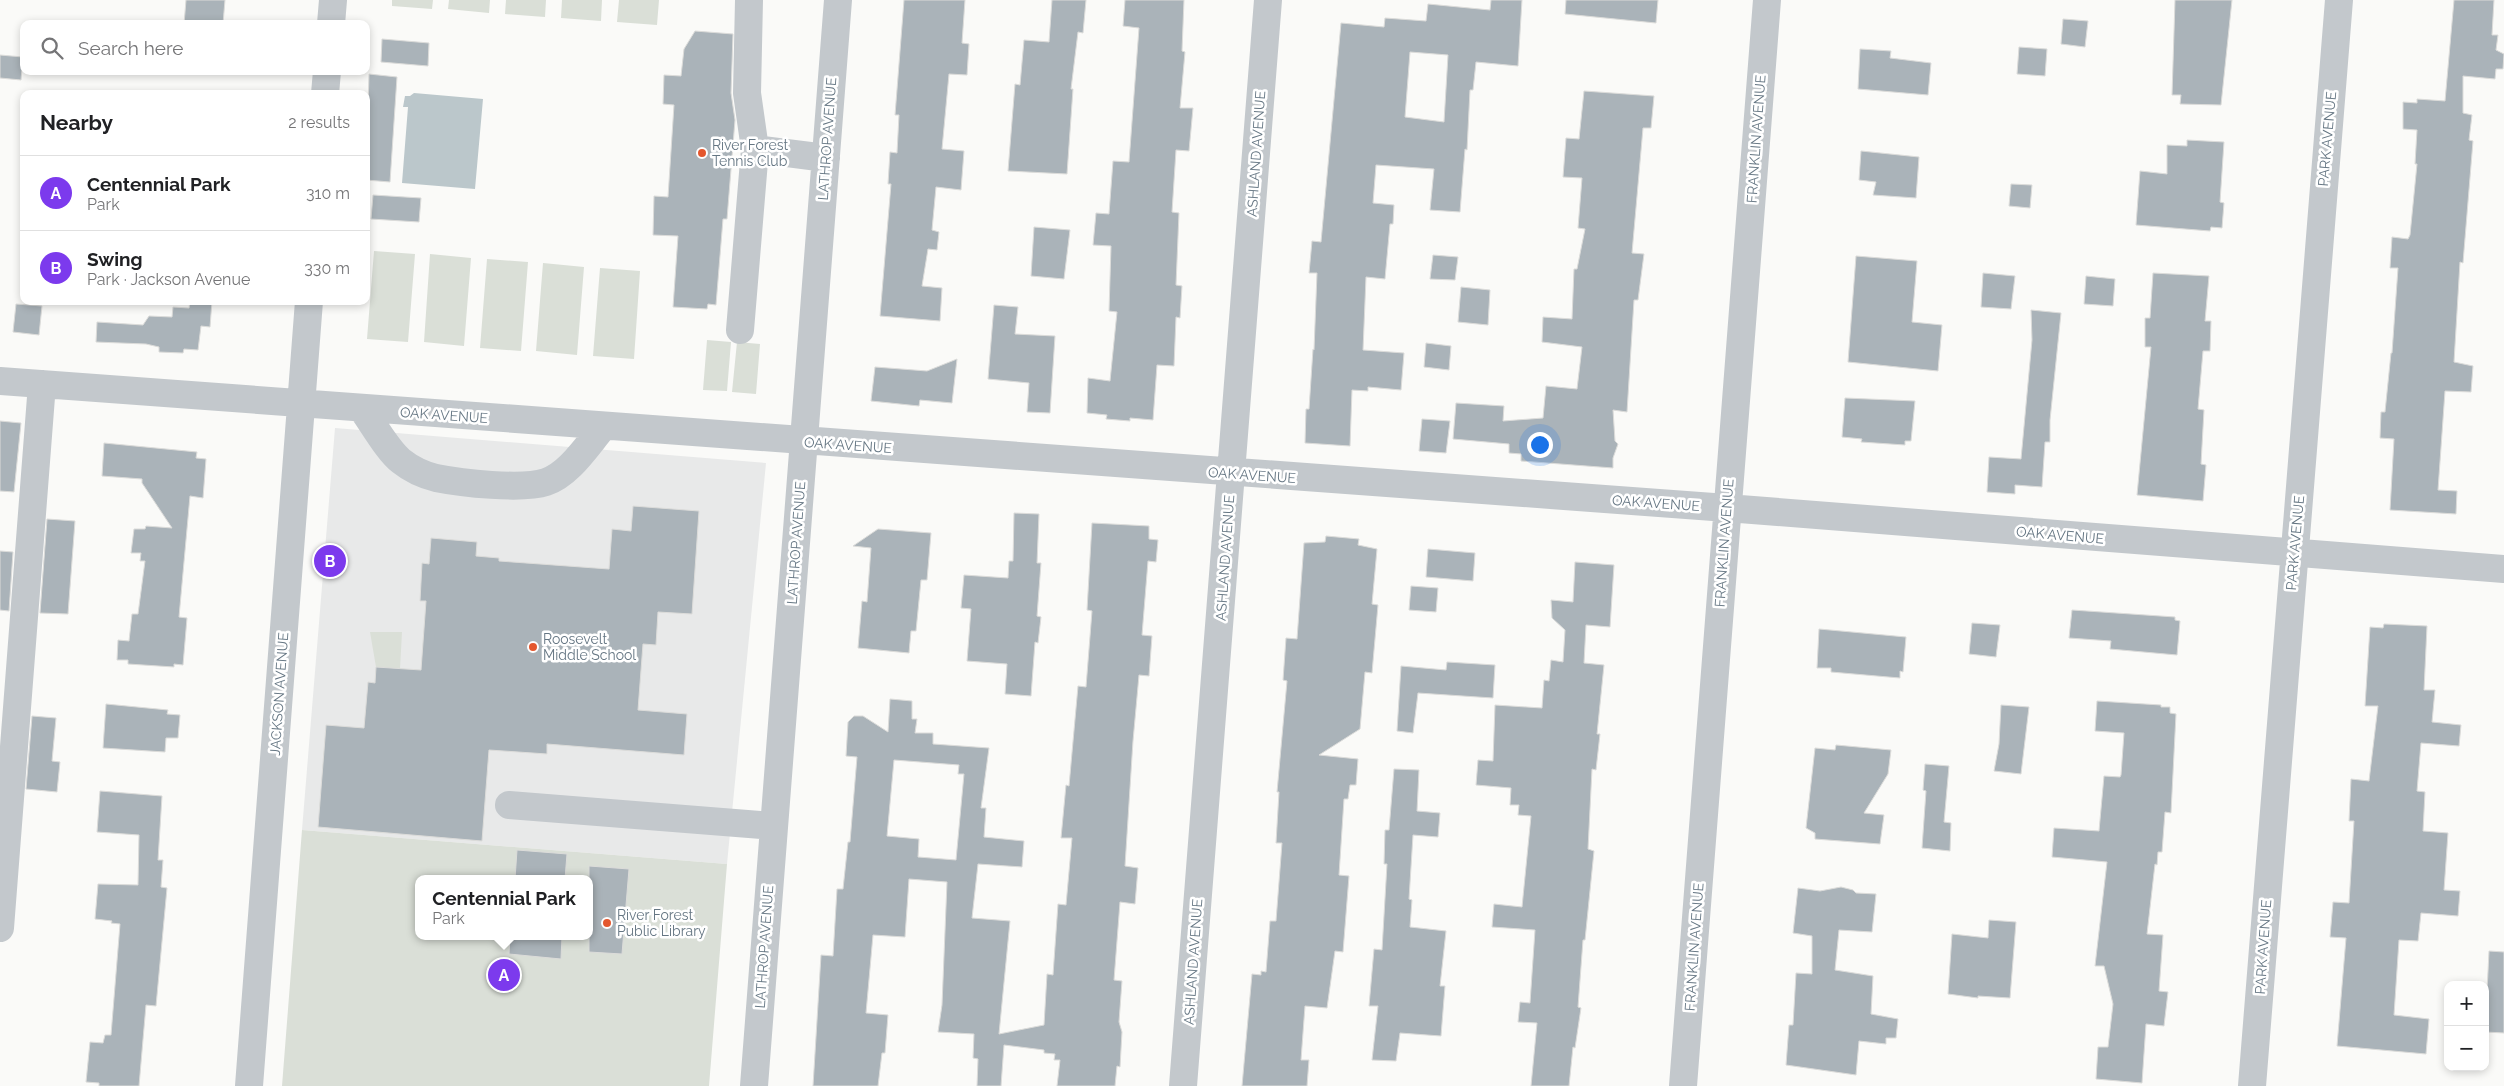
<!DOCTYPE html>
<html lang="en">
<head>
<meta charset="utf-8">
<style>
  body { margin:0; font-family:Raleway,sans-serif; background:#f6f6f6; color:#202124 }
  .controls { position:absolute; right:15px; bottom:15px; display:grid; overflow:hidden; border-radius:10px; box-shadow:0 2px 8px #0003 }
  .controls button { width:45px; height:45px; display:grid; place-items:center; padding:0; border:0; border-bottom:1px solid #e0e0e0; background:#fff; color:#202124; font:25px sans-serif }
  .you { position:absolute; left:1539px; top:444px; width:18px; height:18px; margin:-12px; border:4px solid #fff; border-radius:50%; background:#1a73e8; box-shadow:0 0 0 8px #1a73e833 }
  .badge { display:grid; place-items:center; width:32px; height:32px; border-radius:50%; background:#7c3aed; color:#fff; font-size:16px; font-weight:700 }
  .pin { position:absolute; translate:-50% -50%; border:2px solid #fff; box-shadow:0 1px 5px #0006 }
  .popup { position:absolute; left:415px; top:875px; width:178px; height:65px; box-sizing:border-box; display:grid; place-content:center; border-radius:10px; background:#fff; filter:drop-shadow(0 1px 4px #0005); font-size:16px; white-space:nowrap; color:#757577 }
  .popup b { font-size:19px; color:#202124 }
  .popup::after { content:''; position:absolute; left:50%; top:100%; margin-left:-10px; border:10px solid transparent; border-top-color:#fff }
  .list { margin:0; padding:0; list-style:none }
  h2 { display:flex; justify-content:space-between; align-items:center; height:65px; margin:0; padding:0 20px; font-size:21px }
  h2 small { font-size:16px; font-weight:400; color:#757577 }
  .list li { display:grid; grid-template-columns:32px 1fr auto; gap:15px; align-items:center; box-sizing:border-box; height:75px; padding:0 20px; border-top:1px solid #e0e0e0 }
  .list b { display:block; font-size:19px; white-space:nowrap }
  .list p { margin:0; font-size:16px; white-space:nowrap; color:#757577 }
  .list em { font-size:16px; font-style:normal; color:#757577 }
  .icon { flex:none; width:28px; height:28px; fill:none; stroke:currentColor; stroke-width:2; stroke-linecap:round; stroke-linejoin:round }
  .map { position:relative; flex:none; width:2504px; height:1086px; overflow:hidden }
  .search { position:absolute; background:#fff; box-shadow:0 2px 8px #0003; left:20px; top:20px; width:350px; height:55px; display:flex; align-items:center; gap:12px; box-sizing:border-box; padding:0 18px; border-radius:10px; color:#757577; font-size:19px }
  .panel { position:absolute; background:#fff; box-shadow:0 2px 8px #0003; left:20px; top:90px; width:350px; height:215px; border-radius:10px }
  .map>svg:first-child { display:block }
  .built { fill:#e8e9e9 }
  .green { fill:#dadfd7; fill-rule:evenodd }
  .water { fill:#bbc7cb }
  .building { fill:#aab3b9; stroke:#dcdcda; fill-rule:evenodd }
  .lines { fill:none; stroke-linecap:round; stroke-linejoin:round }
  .minor { stroke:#c3c8cc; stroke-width:28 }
  .poi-dot { fill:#e4572e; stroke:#fff; stroke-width:2 }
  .labels { text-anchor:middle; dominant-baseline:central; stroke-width:5; stroke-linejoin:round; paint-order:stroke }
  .street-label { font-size:14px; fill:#657683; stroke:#fff }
  .poi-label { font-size:14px; fill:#657683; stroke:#fff; text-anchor:start }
</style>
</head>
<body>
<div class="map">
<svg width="2504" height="1086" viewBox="0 0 2504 1086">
  <rect width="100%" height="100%" fill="#fafaf8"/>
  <!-- built -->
  <path class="built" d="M 335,428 L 766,463 L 727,864 L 302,830 Z"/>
  <!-- green -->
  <path class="green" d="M 392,0 L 433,0 L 432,9 L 392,6 Z
    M 449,0 L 490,0 L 489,13 L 448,9 Z
    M 506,0 L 546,0 L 545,17 L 505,14 Z
    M 562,0 L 602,0 L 601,21 L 561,18 Z
    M 619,0 L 659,0 L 657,25 L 617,22 Z
    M 374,251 L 415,254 L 408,342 L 367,339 Z
    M 430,254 L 471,258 L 464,346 L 424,342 Z
    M 487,259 L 528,262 L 521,351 L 480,348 Z
    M 543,263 L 584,267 L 577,355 L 536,351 Z
    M 600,268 L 640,271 L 634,359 L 593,356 Z
    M 707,340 L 731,342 L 727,391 L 703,390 Z
    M 737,342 L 760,344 L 756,394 L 732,392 Z
    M 370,632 L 402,632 L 400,669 L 376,667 Z
    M 302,830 L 727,864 L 709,1086 L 282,1086 ZM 419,879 L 589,879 L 589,936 L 419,936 Z"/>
  <!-- water -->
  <path class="water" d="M 414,93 L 483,99 L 475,189 L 402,183 L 408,107 L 403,107 L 405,96 L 410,96 Z"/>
  <!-- building -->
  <path class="building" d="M 186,0 L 225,0 L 223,24 L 184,24 Z
    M 904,0 L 965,0 L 962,43 L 969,44 L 967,75 L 949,74 L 942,149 L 964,151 L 961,190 L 936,187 L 932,230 L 939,232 L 937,250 L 928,249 L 922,286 L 942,288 L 940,321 L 880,316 L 891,184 L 888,184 L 890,152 L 897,153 L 899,115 L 895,115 Z
    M 1052,0 L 1086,0 L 1083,33 L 1078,32 L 1071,89 L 1073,89 L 1067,174 L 1008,171 L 1015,84 L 1020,85 L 1024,40 L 1049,42 Z
    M 1125,0 L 1184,0 L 1182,51 L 1185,52 L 1180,108 L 1193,108 L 1189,151 L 1176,150 L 1172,212 L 1179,213 L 1176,285 L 1182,286 L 1180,318 L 1176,317 L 1174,366 L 1157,365 L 1153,420 L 1130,418 L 1130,421 L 1106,419 L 1107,415 L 1087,413 L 1088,378 L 1110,381 L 1117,312 L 1109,311 L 1111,246 L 1093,245 L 1096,213 L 1109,214 L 1113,161 L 1129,162 L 1139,28 L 1123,26 Z
    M 1491,0 L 1522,0 L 1518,66 L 1476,62 L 1473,90 L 1470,90 L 1467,150 L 1465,149 L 1460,212 L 1430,210 L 1434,169 L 1376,165 L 1373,203 L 1394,205 L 1393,224 L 1390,224 L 1385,279 L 1366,277 L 1363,350 L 1404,353 L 1401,390 L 1368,387 L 1368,391 L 1352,390 L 1350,446 L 1305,443 L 1306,409 L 1309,409 L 1313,349 L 1314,350 L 1317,273 L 1309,273 L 1312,241 L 1321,242 L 1341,23 L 1384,27 L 1385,18 L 1426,21 L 1428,4 L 1490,10 ZM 1410,52 L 1448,55 L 1444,122 L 1405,117 Z
    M 1566,0 L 1658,0 L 1656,23 L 1565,14 Z
    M 2175,0 L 2232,0 L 2221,105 L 2180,104 L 2181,95 L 2172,95 Z
    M 2454,0 L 2494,0 L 2492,35 L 2498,35 L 2496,50 L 2504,54 L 2503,69 L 2496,69 L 2495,79 L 2463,76 L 2463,113 L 2472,115 L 2469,140 L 2473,141 L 2463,263 L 2460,262 L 2454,362 L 2473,366 L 2471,392 L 2445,391 L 2438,490 L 2457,491 L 2456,514 L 2390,510 L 2394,439 L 2380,438 L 2381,412 L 2385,412 L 2391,353 L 2392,353 L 2398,268 L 2390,268 L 2392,237 L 2408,239 L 2410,235 L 2417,164 L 2415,164 L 2417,130 L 2403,129 L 2403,102 L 2417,103 L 2417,99 L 2445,101 Z
    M 2063,19 L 2088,21 L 2085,47 L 2061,44 Z
    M 695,31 L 733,34 L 731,93 L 735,120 L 727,219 L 723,219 L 716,305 L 708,304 L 707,309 L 673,307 L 678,236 L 653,235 L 654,196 L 668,197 L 674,105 L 663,104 L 664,75 L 681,76 L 684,49 Z
    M 382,39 L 429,43 L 428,66 L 381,62 Z
    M 2019,47 L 2047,49 L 2045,76 L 2017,74 Z
    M 1860,49 L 1891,51 L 1890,58 L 1931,63 L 1928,95 L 1858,89 Z
    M 0,55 L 23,57 L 21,80 L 0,78 Z
    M 369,74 L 397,77 L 390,182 L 366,180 Z
    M 1584,91 L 1654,96 L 1651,128 L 1643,128 L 1632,253 L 1644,254 L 1638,300 L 1634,300 L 1627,412 L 1613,410 L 1615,441 L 1618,444 L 1613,458 L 1613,468 L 1521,461 L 1521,454 L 1509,453 L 1509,444 L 1453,439 L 1456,403 L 1504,406 L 1503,421 L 1543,418 L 1546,386 L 1577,389 L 1582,347 L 1542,342 L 1543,317 L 1572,319 L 1574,269 L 1577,269 L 1585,229 L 1578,228 L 1582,178 L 1563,177 L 1566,138 L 1579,139 Z
    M 2187,140 L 2224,142 L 2220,202 L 2224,203 L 2222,228 L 2211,227 L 2210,231 L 2136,225 L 2140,171 L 2167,174 L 2167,145 L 2187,146 Z
    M 1861,151 L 1919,157 L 1916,198 L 1873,195 L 1876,182 L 1859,180 Z
    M 2011,184 L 2032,185 L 2030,208 L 2009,206 Z
    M 373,195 L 421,198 L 419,222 L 371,219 Z
    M 1034,227 L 1070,230 L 1064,279 L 1031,276 Z
    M 1433,255 L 1458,257 L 1455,280 L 1430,279 Z
    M 1856,256 L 1917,261 L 1912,322 L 1942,325 L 1938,371 L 1848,362 Z
    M 1983,273 L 2015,276 L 2011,309 L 1981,307 Z
    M 2153,273 L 2209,276 L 2205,321 L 2211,321 L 2210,351 L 2203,351 L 2198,409 L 2204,410 L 2201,464 L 2206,465 L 2203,501 L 2137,495 L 2151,347 L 2145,347 L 2145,318 L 2150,318 Z
    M 2086,276 L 2115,279 L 2113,306 L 2084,304 Z
    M 1461,287 L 1490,290 L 1488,325 L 1458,322 Z
    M 190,301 L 212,301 L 210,327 L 201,326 L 198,350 L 184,349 L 183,353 L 159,352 L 159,347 L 146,344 L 96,342 L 97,322 L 143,325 L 149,316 L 172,317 L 173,307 L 189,308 Z
    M 16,304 L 42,306 L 39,335 L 13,332 Z
    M 994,305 L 1018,307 L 1015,334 L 1055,336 L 1050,413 L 1027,412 L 1029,383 L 988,379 Z
    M 2031,310 L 2061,313 L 2050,420 L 2050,442 L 2045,442 L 2042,487 L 2015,485 L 2015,494 L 1987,492 L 1989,457 L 2021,459 L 2032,340 Z
    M 1426,343 L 1451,346 L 1449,370 L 1424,367 Z
    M 957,359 L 952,403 L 920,400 L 919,406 L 871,401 L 875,367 L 927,371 Z
    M 1845,398 L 1915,401 L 1911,441 L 1905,441 L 1905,445 L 1861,442 L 1862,439 L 1842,437 Z
    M 1422,419 L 1450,421 L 1446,453 L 1419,451 Z
    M 0,421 L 21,423 L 14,492 L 0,491 Z
    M 104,443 L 197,452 L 196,458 L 206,459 L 203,498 L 190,496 L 179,617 L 187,618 L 183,665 L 174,664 L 174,667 L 128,664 L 128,660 L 117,660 L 118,640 L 129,641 L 132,614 L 138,614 L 145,561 L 140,561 L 141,553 L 131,553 L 134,529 L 145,529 L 146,526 L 172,528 L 142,483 L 142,479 L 102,476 Z
    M 633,506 L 699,511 L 692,614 L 658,612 L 656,645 L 643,644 L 638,710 L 687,714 L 684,755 L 547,744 L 547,754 L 489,750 L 482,841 L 318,827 L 326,725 L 364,728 L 368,682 L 375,683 L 376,667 L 421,670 L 426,601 L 420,601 L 422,563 L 429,564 L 431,538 L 477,542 L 476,556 L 499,558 L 499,561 L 609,569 L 612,529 L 631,531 Z
    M 1014,513 L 1039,514 L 1037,563 L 1041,563 L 1037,616 L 1041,617 L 1038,643 L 1035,642 L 1031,696 L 1005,694 L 1007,664 L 967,661 L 971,609 L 961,608 L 964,575 L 1008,578 L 1009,561 L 1013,561 Z
    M 47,519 L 75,521 L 68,614 L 40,613 Z
    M 1092,523 L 1149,526 L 1149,539 L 1158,540 L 1156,562 L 1148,561 L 1142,635 L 1152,636 L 1149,676 L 1139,675 L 1133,741 L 1125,866 L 1138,868 L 1135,904 L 1120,902 L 1114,980 L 1122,981 L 1119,1022 L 1122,1032 L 1120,1067 L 1117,1066 L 1115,1086 L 1057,1086 L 1060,1060 L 1054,1060 L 1055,1054 L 1044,1053 L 1044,1050 L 1004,1045 L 1001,1086 L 977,1086 L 978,1059 L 973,1058 L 974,1034 L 938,1032 L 942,1005 L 947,882 L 909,879 L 905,937 L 873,935 L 866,1013 L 888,1015 L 885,1053 L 882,1053 L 878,1086 L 813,1086 L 821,955 L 833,956 L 837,889 L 843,889 L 848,842 L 850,842 L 857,757 L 846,756 L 848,722 L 854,716 L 863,716 L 888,732 L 890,699 L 912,701 L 912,719 L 917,719 L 915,733 L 933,733 L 933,744 L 989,748 L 981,808 L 986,808 L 984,837 L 1024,841 L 1022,867 L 978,864 L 972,918 L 1010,921 L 999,1034 L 1044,1025 L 1047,974 L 1053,975 L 1058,904 L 1066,905 L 1072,838 L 1061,838 L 1066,785 L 1069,786 L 1078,686 L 1086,687 L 1092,611 L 1087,610 ZM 894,760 L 959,765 L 958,774 L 964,774 L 956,860 L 918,857 L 919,839 L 887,836 Z
    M 878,529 L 931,533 L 927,580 L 921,580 L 916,631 L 911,631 L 909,653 L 858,648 L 862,601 L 867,602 L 871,548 L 853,546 Z
    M 1326,536 L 1359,539 L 1358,545 L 1377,549 L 1372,604 L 1378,605 L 1372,673 L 1365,672 L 1360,729 L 1319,755 L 1358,759 L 1356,785 L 1350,785 L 1348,799 L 1344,799 L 1339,875 L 1349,876 L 1343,952 L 1335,951 L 1327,1008 L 1305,1006 L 1301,1060 L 1309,1060 L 1307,1086 L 1242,1086 L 1252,974 L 1261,975 L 1261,971 L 1266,972 L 1270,921 L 1276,921 L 1282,843 L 1276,843 L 1279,792 L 1277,792 L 1287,681 L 1283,680 L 1286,638 L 1297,639 L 1304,543 L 1325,542 Z
    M 1428,549 L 1475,553 L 1473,581 L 1426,577 Z
    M 0,551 L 13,552 L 9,611 L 0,610 Z
    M 1575,562 L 1614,565 L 1610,627 L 1586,625 L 1584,663 L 1604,665 L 1597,734 L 1600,734 L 1596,770 L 1592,769 L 1588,849 L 1594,851 L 1585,940 L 1583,940 L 1578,1007 L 1581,1008 L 1575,1048 L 1573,1047 L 1569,1086 L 1531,1086 L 1537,1023 L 1518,1022 L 1520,1002 L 1530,1003 L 1535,930 L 1492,927 L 1494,904 L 1522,907 L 1531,816 L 1518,815 L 1519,805 L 1510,805 L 1511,788 L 1476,785 L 1478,760 L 1493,761 L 1495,705 L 1542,708 L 1544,680 L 1549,681 L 1551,660 L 1563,662 L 1565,630 L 1552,618 L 1551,600 L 1573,602 Z
    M 1411,586 L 1438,588 L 1436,612 L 1409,610 Z
    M 2072,610 L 2175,617 L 2175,620 L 2180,621 L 2177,655 L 2110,649 L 2111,641 L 2069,638 Z
    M 1972,623 L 2000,625 L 1996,657 L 1969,654 Z
    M 2384,624 L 2427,626 L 2424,690 L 2435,690 L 2432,722 L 2461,725 L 2459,746 L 2421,743 L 2417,791 L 2425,792 L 2423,831 L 2448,833 L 2444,890 L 2460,891 L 2458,916 L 2421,913 L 2418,941 L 2399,940 L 2394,1015 L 2429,1019 L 2426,1054 L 2337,1046 L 2346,938 L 2330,937 L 2333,902 L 2349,903 L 2354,821 L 2349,821 L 2351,779 L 2369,781 L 2378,706 L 2365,706 L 2370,627 L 2383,628 Z
    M 1819,629 L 1906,637 L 1903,672 L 1900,671 L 1900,678 L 1831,672 L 1831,668 L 1817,668 Z
    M 1447,662 L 1495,665 L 1493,698 L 1418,693 L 1413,733 L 1397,731 L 1401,666 L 1446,670 Z
    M 2097,701 L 2161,705 L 2161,707 L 2170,707 L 2170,713 L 2176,714 L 2171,813 L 2165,812 L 2162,852 L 2158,852 L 2157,865 L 2155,864 L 2147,934 L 2163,935 L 2159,991 L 2168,992 L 2164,1026 L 2146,1024 L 2142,1083 L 2096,1079 L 2098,1047 L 2108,1047 L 2113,1004 L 2104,966 L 2095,966 L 2107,862 L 2052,857 L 2054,828 L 2099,831 L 2104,776 L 2120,777 L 2121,775 L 2124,733 L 2095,731 Z
    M 106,704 L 168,710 L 167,714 L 180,715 L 178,738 L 166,738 L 165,752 L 103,748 Z
    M 2001,705 L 2029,707 L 2021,774 L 1994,771 L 1999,744 Z
    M 32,716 L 56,718 L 52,761 L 60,762 L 57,792 L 26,789 Z
    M 1836,745 L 1891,750 L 1888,774 L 1864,813 L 1884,815 L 1880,844 L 1815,839 L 1815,833 L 1806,828 L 1815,748 L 1835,750 Z
    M 1925,764 L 1949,766 L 1944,822 L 1951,823 L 1950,851 L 1922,848 L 1926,791 L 1923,790 Z
    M 1394,769 L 1419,770 L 1417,811 L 1440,813 L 1438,837 L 1413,835 L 1409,899 L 1412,900 L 1410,927 L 1446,931 L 1440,986 L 1445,986 L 1441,1036 L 1400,1033 L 1396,1061 L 1372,1060 L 1378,1006 L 1369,1006 L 1374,949 L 1382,950 L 1387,864 L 1384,864 L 1385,830 L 1389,830 Z
    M 100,791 L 162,796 L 158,860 L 163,860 L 161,887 L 167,888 L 156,1006 L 146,1005 L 139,1086 L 99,1086 L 99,1083 L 86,1082 L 90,1042 L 103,1043 L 105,1035 L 111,1035 L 120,924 L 111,923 L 112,921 L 95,919 L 98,884 L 138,885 L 139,835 L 97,832 Z
    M 517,850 L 567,854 L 565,879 L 515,879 Z
    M 589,866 L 629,869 L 622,954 L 589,952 Z
    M 1841,887 L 1853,890 L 1856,893 L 1876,894 L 1872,932 L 1839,930 L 1835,970 L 1873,976 L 1871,1014 L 1898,1019 L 1896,1038 L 1886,1038 L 1886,1044 L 1859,1041 L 1856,1075 L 1786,1065 L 1789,1025 L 1793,1025 L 1796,973 L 1812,974 L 1812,936 L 1793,933 L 1798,888 L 1820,891 Z
    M 1989,920 L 2016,922 L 2010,998 L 1978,996 L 1978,998 L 1948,994 L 1952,934 L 1988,938 Z
    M 510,936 L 562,936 L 561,959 L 509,954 Z
    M 2489,951 L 2504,952 L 2504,1033 L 2485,1032 Z"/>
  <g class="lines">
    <!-- minor -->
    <path class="minor" d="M 331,24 L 333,0
      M 325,94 L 327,71
      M 755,149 L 826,158
      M 740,330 L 755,149 L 747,93 L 749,0
      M 0,381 L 1727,508 L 2504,569
      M 362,409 C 373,424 388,451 401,461 C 411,469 424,475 436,478 C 461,483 522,490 546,482 C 570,474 588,444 604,426
      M 509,805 L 774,826
      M 0,928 L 42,384
      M 249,1086 L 309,301
      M 754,1086 L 838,0
      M 1183,1086 L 1268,0
      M 1683,1086 L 1767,0
      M 2252,1086 L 2339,0"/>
  </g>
  <!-- markers -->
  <g class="poi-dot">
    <circle cx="702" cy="153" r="5"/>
    <circle cx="533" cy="647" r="5"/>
    <circle cx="607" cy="923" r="5"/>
  </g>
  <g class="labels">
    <!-- street labels -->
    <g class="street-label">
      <text transform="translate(827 139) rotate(-86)">LATHROP AVENUE</text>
      <text transform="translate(1756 139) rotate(-86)">FRANKLIN AVENUE</text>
      <text transform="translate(2327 139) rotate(-85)">PARK AVENUE</text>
      <text transform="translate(1256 154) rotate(-86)">ASHLAND AVENUE</text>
      <text transform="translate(444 415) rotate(4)">OAK AVENUE</text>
      <text transform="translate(848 445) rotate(4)">OAK AVENUE</text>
      <text transform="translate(1252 475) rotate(4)">OAK AVENUE</text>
      <text transform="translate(1656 503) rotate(4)">OAK AVENUE</text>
      <text transform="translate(2060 535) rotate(5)">OAK AVENUE</text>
      <text transform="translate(796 543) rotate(-86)">LATHROP AVENUE</text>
      <text transform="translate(1724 543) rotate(-86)">FRANKLIN AVENUE</text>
      <text transform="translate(2295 543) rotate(-85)">PARK AVENUE</text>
      <text transform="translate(1225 558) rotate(-86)">ASHLAND AVENUE</text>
      <text transform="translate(279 694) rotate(-86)">JACKSON AVENUE</text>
      <text transform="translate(764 947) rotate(-86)">LATHROP AVENUE</text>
      <text transform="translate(1694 947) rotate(-86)">FRANKLIN AVENUE</text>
      <text transform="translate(2263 947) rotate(-86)">PARK AVENUE</text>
      <text transform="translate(1193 962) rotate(-86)">ASHLAND AVENUE</text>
    </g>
    <!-- poi labels -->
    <g class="poi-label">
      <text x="712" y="145">River Forest<tspan x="712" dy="16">Tennis Club</tspan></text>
      <text x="543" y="639">Roosevelt<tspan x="543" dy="16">Middle School</tspan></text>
      <text x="617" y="915">River Forest<tspan x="617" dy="16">Public Library</tspan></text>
    </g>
  </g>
</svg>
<div class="controls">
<button>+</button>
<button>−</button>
</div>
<div class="you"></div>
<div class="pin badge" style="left:504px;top:975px">A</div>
<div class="popup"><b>Centennial Park</b>Park</div>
<div class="pin badge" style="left:330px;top:561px">B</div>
<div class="search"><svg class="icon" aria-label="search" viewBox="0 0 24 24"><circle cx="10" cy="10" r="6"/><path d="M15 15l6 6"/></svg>Search here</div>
<section class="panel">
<h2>Nearby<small>2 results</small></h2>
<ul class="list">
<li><span class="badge">A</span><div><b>Centennial Park</b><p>Park</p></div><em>310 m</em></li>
<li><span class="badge">B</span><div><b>Swing</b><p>Park · Jackson Avenue</p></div><em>330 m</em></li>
</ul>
</section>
</div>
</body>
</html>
